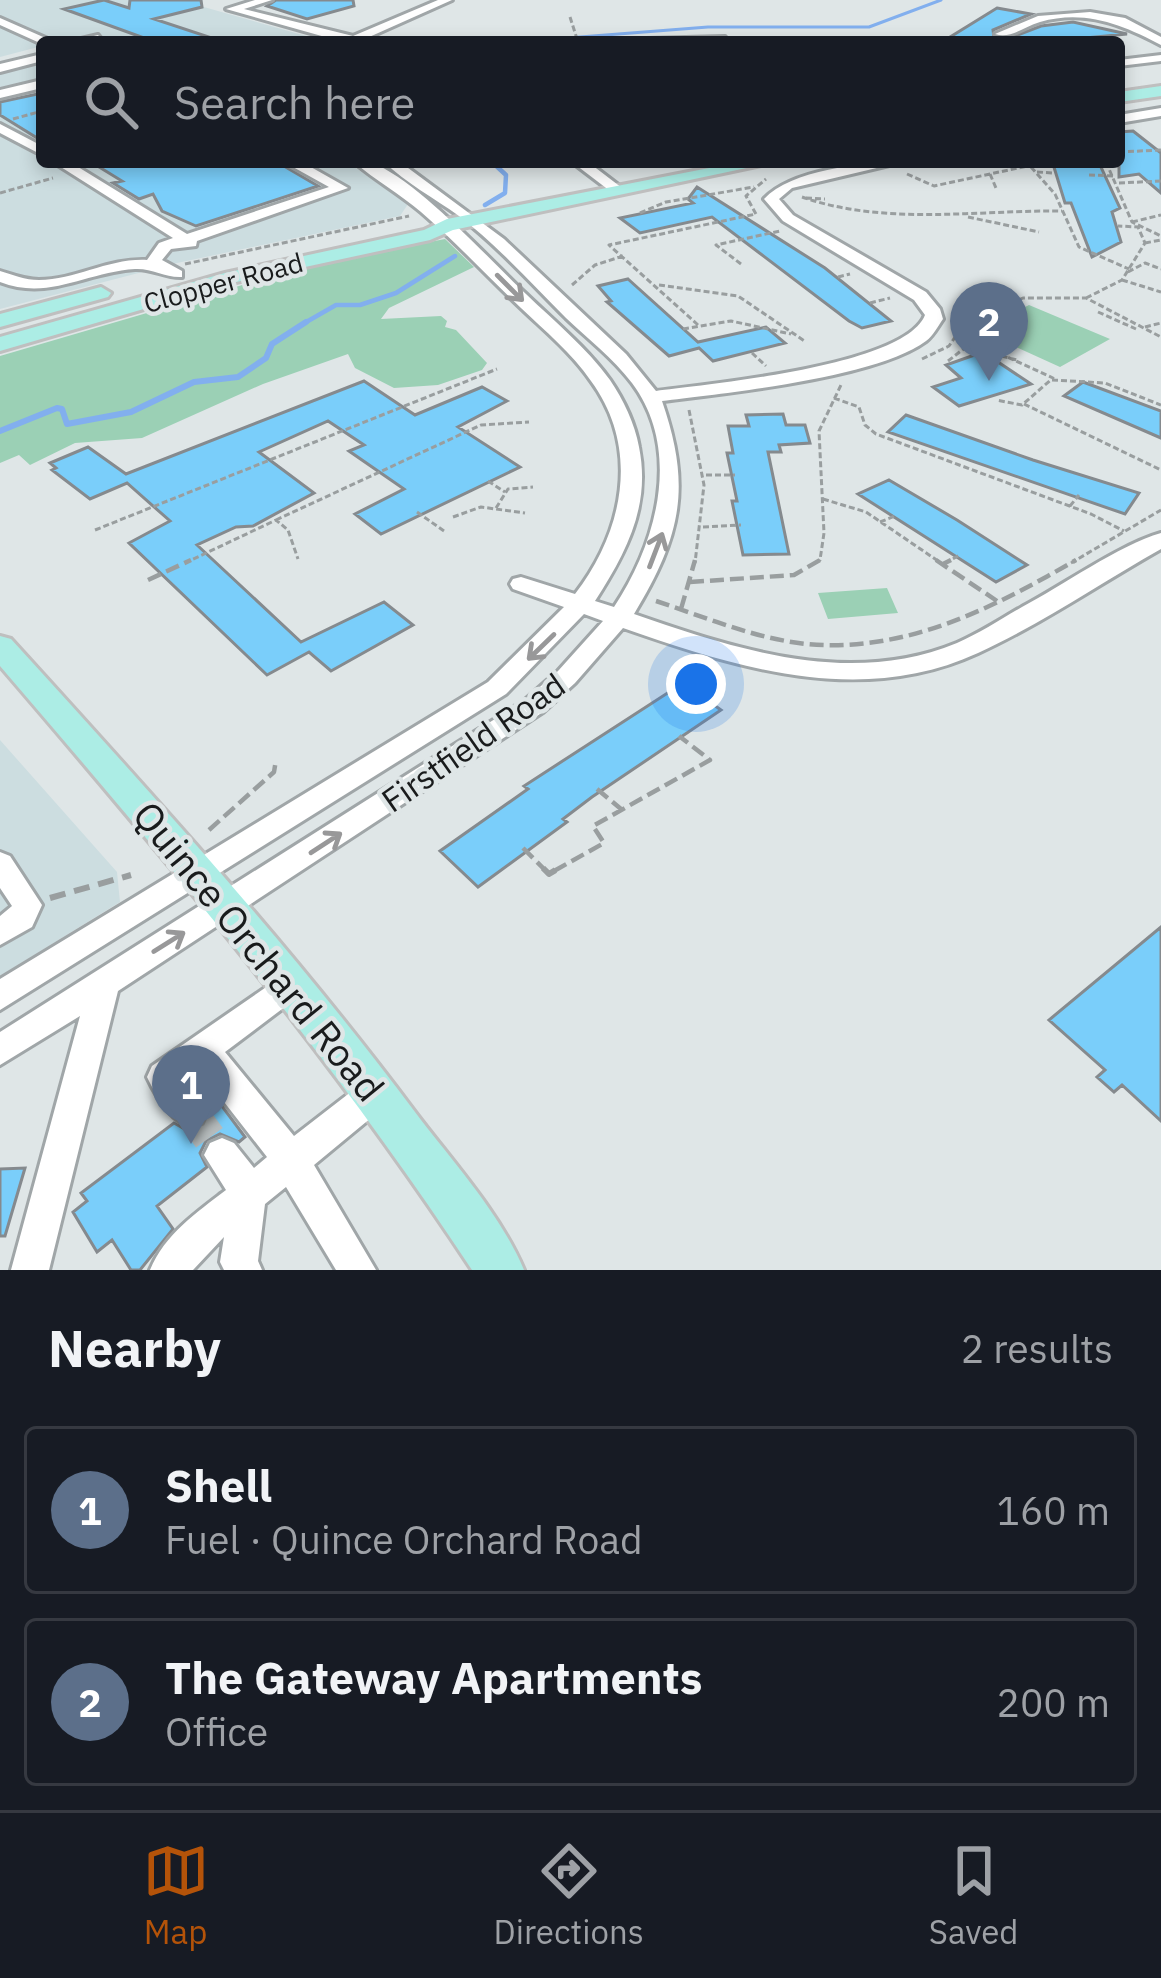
<!DOCTYPE html>
<html lang="en">
<head>
<meta charset="utf-8">
<style>
  body { margin:0; font-family:"IBM Plex Sans",sans-serif; background:#20242c; color:#f1f3f6 }
  .you { position:absolute; left:696px; top:684px; width:42px; height:42px; margin:-30px; border:9px solid #fff; border-radius:50%; background:#1a73e8; box-shadow:0 0 0 18px #1a73e833 }
  .badge { display:grid; place-items:center; width:78px; height:78px; border-radius:50%; background:#b45309; color:#fff; font-size:39px; font-weight:700 }
  .pin { position:absolute; translate:-50% -99px; filter:drop-shadow(0 3px 6px #0008) }
  .pin::after { content:''; position:absolute; top:63px; width:42px; height:36px; background:inherit; clip-path:polygon(0 0,100% 0,50% 100%) }
  .list { margin:0; padding:0; list-style:none }
  h2 { display:flex; justify-content:space-between; align-items:center; height:156px; margin:0; padding:0 48px; font-size:51px }
  h2 small { font-size:39px; font-weight:400; color:#9ea1a6 }
  .list li { display:grid; grid-template-columns:78px 1fr auto; gap:36px; align-items:center; box-sizing:border-box; height:168px; margin:0 24px 24px; padding:0 24px; border:3px solid #363941; border-radius:12px }
  .list b { display:block; font-size:45px; white-space:nowrap }
  .list p { margin:0; font-size:39px; white-space:nowrap; color:#9ea1a6 }
  .list em { font-size:39px; font-style:normal; color:#9ea1a6 }
  .icon { flex:none; width:66px; height:66px; fill:none; stroke:currentColor; stroke-width:2; stroke-linecap:round; stroke-linejoin:round }
  .map { position:relative; flex:none; width:1161px; height:1270px; overflow:hidden }
  .search { position:absolute; background:#171b24; box-shadow:0 6px 18px #0003; left:36px; right:36px; top:36px; height:132px; display:flex; align-items:center; gap:30px; box-sizing:border-box; padding:0 42px; border-radius:12px; color:#9ea1a6; font-size:45px }
  .sheet { height:540px; background:#171b24 }
  nav { display:flex; justify-content:space-around; align-items:center; box-sizing:border-box; height:168px; border-top:3px solid #363941; background:#171b24; font-size:33px; color:#9ea1a6 }
  nav a { display:grid; justify-items:center; gap:6px }
  nav .on { color:#b45309 }
  .map>svg:first-child { display:block }
  .built { fill:#ccdde0 }
  .green { fill:#9bd0b5 }
  .lines { fill:none; stroke-linecap:round; stroke-linejoin:round }
  .stream-far2 { stroke:#82afee; stroke-width:3 }
  .stream-far1 { stroke:#82afee; stroke-width:4.5 }
  .stream { stroke:#82afee; stroke-width:6 }
  .building { fill:#7acefa; stroke:#858a8e; stroke-width:3 }
  .minor-tunnel { stroke:#b7bdbe; stroke-width:33; stroke-dasharray:33 16; stroke-linecap:butt }
  .minor-casing { stroke:#a0a6a8; stroke-width:6 }
  .major-casing { stroke:#bfbfbf; stroke-width:6 }
  .path-far2 { stroke:#999e9f; stroke-width:3; stroke-dasharray:6 3; stroke-linecap:butt }
  .path-far1 { stroke:#999e9f; stroke-width:4.5; stroke-dasharray:14 6; stroke-linecap:butt }
  .path { stroke:#999e9f; stroke-width:6; stroke-dasharray:16 9; stroke-linecap:butt }
  .minor { fill:#fff; fill-rule:evenodd }
  .major { fill:#acede5; fill-rule:evenodd }
  .oneway { stroke:#989899 }
  .labels { text-anchor:middle; dominant-baseline:central; stroke-width:9; stroke-linejoin:round; paint-order:stroke }
  .far-street-label { font-size:27px; fill:#191b1c; stroke:#dfe6e7 }
  .street-label { font-size:33px; fill:#191b1c; stroke:#dfe6e7 }
  .near-street-label { font-size:39px; fill:#191b1c; stroke:#dfe6e7 }
</style>
</head>
<body>
<div class="map">
<svg width="1161" height="1270" viewBox="0 0 1161 1270">
  <rect width="100%" height="100%" fill="#dfe6e7"/>
  <!-- built -->
  <path class="built" d="M 0,0 L 179,0 L 327,42 L 42,42 L 42,46 L 0,57 Z
    M 37,62 L 42,62 L 42,162 L 347,162 L 408,204 L 400,216 L 177,263 L 0,309 L 0,72 Z
    M 0,740 L 117,872 L 120,902 L 0,976 Z"/>
  <!-- green -->
  <path class="green" d="M 445,239 L 474,267 L 389,308 L 381,319 L 441,316 L 447,321 L 445,327 L 456,330 L 487,363 L 482,370 L 438,385 L 394,388 L 355,368 L 348,354 L 263,384 L 142,438 L 75,443 L 30,465 L 19,455 L 0,463 L 0,356 L 311,265 Z
    M 1029,305 L 1110,339 L 1060,367 L 979,330 Z
    M 887,588 L 898,613 L 828,619 L 818,593 Z"/>
  <g class="lines">
    <!-- stream-far2 -->
    <path class="stream-far2" d="M 516,42 L 708,27 L 869,27 L 941,0"/>
    <!-- stream-far1 -->
    <path class="stream-far1" d="M 485,205 L 505,193 L 506,175 L 492,162
      M 301,325 L 336,305 L 360,305 L 396,293 L 455,256"/>
    <!-- stream -->
    <path class="stream" d="M 0,431 L 57,408 L 62,409 L 67,424 L 131,412 L 194,382 L 238,377 L 266,358 L 272,344 L 306,322"/>
  </g>
  <!-- building -->
  <path class="building" d="M 104,0 L 129,8 L 130,0 L 201,0 L 202,7 L 154,19 L 212,38 L 212,42 L 155,42 L 64,9 Z
    M 276,0 L 353,0 L 354,6 L 307,19 L 267,6 Z
    M 997,8 L 1031,14 L 993,30 L 994,38 L 1007,39 L 1041,26 L 1073,22 L 1127,34 L 1043,42 L 942,42 Z
    M 42,93 L 42,141 L 0,115 L 0,102 Z
    M 1133,131 L 1161,153 L 1161,193 L 1139,174 L 1119,177 L 1119,132 Z
    M 91,162 L 277,162 L 318,186 L 196,226 L 162,211 L 153,194 L 139,199 L 113,183 L 122,181 Z
    M 1053,164 L 1100,165 L 1120,208 L 1112,212 L 1121,242 L 1092,257 L 1071,203 L 1065,203 Z
    M 697,187 L 825,268 L 891,321 L 862,328 L 849,321 L 712,217 L 640,233 L 620,218 L 693,203 L 688,199 Z
    M 628,279 L 698,342 L 766,327 L 785,343 L 713,361 L 699,348 L 669,356 L 607,302 L 611,301 L 598,286 Z
    M 983,352 L 1031,384 L 959,406 L 933,387 L 961,378 L 946,365 Z
    M 364,381 L 415,415 L 482,387 L 507,401 L 458,427 L 520,467 L 381,534 L 355,514 L 404,489 L 349,451 L 364,445 L 328,421 L 259,452 L 314,493 L 253,526 L 236,527 L 197,545 L 301,642 L 384,602 L 413,625 L 331,671 L 309,652 L 267,675 L 129,543 L 170,521 L 127,483 L 90,499 L 52,470 L 56,468 L 50,463 L 88,447 L 126,474 Z
    M 1083,382 L 1161,411 L 1161,438 L 1064,396 Z
    M 783,414 L 786,425 L 805,425 L 810,443 L 779,445 L 781,452 L 768,452 L 789,554 L 743,555 L 732,501 L 737,501 L 727,453 L 733,453 L 728,426 L 749,426 L 746,415 Z
    M 906,415 L 1033,460 L 1139,493 L 1125,514 L 888,432 Z
    M 889,480 L 957,520 L 1027,565 L 996,582 L 858,494 Z
    M 683,683 L 721,710 L 592,797 L 563,819 L 567,822 L 478,887 L 440,851 L 528,789 L 524,786 Z
    M 1161,927 L 1161,1121 L 1122,1085 L 1114,1092 L 1097,1077 L 1105,1070 L 1049,1020 Z
    M 213,1094 L 245,1137 L 239,1142 L 220,1134 L 206,1141 L 200,1153 L 207,1167 L 157,1206 L 173,1229 L 140,1270 L 131,1270 L 112,1240 L 97,1252 L 73,1212 L 87,1201 L 81,1193 L 174,1123 L 188,1131 L 203,1127 L 211,1113 L 205,1100 Z
    M 25,1168 L 5,1236 L 0,1236 L 0,1169 Z"/>
  <g class="lines">
    <!-- minor-tunnel -->
    <path class="minor-tunnel" d="M 190,1111 L 222,1155"/>
    <!-- minor casing -->
    <g class="minor-casing">
      <path id="minor" d="M 255,0 L 272,0 L 244,9 L 353,36 L 438,0 L 452,0 L 358,42 L 343,42 L 226,9 Z
        M 1090,12 L 1125,18 L 1161,37 L 1161,45 C 1123,25 1085,9 1040,22 C 1023,27 1011,39 995,34 L 1038,16 Z
        M 0,18 L 50,40 L 52,42 L 42,44 L 0,25 Z
        M 98,35 L 102,40 L 75,42 L 77,40 Z
        M 725,37 L 729,42 L 640,42 L 646,39 Z
        M 42,54 L 42,61 L 0,72 L 0,64 Z
        M 1161,55 L 1161,61 L 1119,66 L 1119,60 Z
        M 42,80 L 42,88 L 0,98 L 0,90 Z
        M 1161,108 L 1161,116 L 1119,123 L 1119,115 Z
        M 0,124 L 42,146 L 42,155 L 0,133 Z
        M 53,162 L 70,162 L 187,234 L 329,187 L 284,162 L 302,162 L 348,188 L 197,241 L 196,246 L 171,249 L 162,260 L 182,271 L 182,277 C 165,278 152,268 135,269 C 86,272 49,301 0,282 L 0,271 C 13,275 25,280 39,280 C 76,280 109,258 147,260 L 159,243 L 173,238 Z
        M 354,162 C 359,162 368,162 372,163 C 415,178 491,261 526,294 C 555,322 586,347 610,380 C 623,399 635,424 639,447 C 651,506 626,553 595,601 L 614,607 C 656,544 683,451 632,383 C 613,358 588,339 566,318 C 531,283 498,246 459,216 C 434,198 406,183 384,162 L 400,162 L 504,239 L 626,354 L 656,391 C 710,384 905,366 925,315 L 914,300 L 783,221 L 764,199 C 791,170 863,162 902,162 L 792,188 L 779,199 L 793,215 L 926,292 L 940,309 L 943,319 C 938,326 933,336 926,341 C 876,378 726,393 662,401 C 692,488 681,536 634,614 C 738,650 850,687 957,643 C 980,633 1001,619 1022,607 C 1062,586 1119,545 1161,533 L 1161,549 C 1101,583 1041,624 978,653 C 861,707 738,668 623,628 L 575,683 L 543,712 L 118,991 L 49,1270 L 11,1270 L 80,1016 L 0,1065 L 0,1032 L 525,700 L 558,671 L 603,621 L 584,614 L 506,694 L 0,1010 L 0,979 L 488,682 L 564,607 L 513,589 L 510,584 L 513,579 L 521,577 L 575,594 C 623,532 641,449 591,381 C 572,353 545,331 521,308 C 487,276 456,242 421,212 C 400,194 375,180 354,162 Z
        M 572,162 L 588,162 L 626,191 L 614,194 Z
        M 0,852 L 10,856 L 42,905 L 32,927 L 0,945 L 0,916 L 12,906 L 0,888 Z
        M 291,970 L 302,974 L 307,984 L 302,994 L 225,1052 L 294,1136 L 365,1081 L 377,1076 L 389,1081 L 394,1092 L 389,1103 L 314,1165 L 376,1270 L 336,1270 L 286,1187 L 265,1204 L 258,1261 L 262,1270 L 224,1270 L 220,1262 L 224,1237 L 193,1270 L 150,1270 C 165,1234 196,1213 226,1190 L 204,1155 L 210,1143 L 222,1138 L 234,1143 L 254,1168 L 267,1157 L 200,1071 L 187,1080 L 207,1111 L 202,1123 L 190,1127 C 170,1120 156,1096 147,1077 L 152,1066 Z"/>
    </g>
    <!-- major casing -->
    <g class="major-casing">
      <path id="major" d="M 1161,86 L 1161,96 L 1119,102 L 1119,92 Z
        M 740,162 L 775,162 L 453,230 L 430,240 L 236,282 L 0,351 L 0,337 L 225,273 L 424,230 L 447,219 Z
        M 101,287 L 111,293 L 108,297 L 0,327 L 0,314 Z
        M 0,636 L 11,639 C 150,792 291,946 415,1112 C 452,1161 500,1213 524,1270 L 472,1270 C 331,1056 167,860 0,666 Z"/>
    </g>
    <!-- path-far2 -->
    <path class="path-far2" d="M 570,17 L 578,42
      M 13,119 L 42,111
      M 1119,152 L 1161,150
      M 1106,162 L 1132,222 L 1161,236
      M 1031,167 L 1055,194 L 1079,247 L 1129,269
      M 1037,172 L 1053,173
      M 907,174 L 934,186 L 1046,162
      M 990,174 L 996,188
      M 1089,175 L 1115,176
      M 1119,183 L 1161,181
      M 0,193 L 53,178
      M 802,197 C 885,226 976,210 1062,211
      M 806,198 L 825,199
      M 640,213 L 666,202 L 754,187
      M 968,217 L 1039,232
      M 1132,222 L 1161,215
      M 1145,243 L 1161,240
      M 185,264 L 409,216
      M 741,264 L 716,245 L 780,231
      M 1128,272 L 1145,263 L 1161,269
      M 838,277 L 850,274
      M 1122,280 L 1161,292
      M 572,285 L 595,265 L 623,256
      M 659,285 L 738,296 L 806,342
      M 1086,298 L 1122,280 L 1145,243 L 1138,227 L 1118,226
      M 870,303 L 890,298
      M 1098,312 L 1136,329
      M 698,325 L 609,245 L 756,214 L 746,196 L 766,179
      M 1145,327 L 1161,323
      M 683,329 L 731,321 L 791,334
      M 959,335 L 1053,378 L 1022,405 L 996,400
      M 1000,352 L 997,355 L 1017,360
      M 752,353 L 766,366
      M 922,359 L 949,346 L 964,324 L 1023,298 L 1086,298 L 1161,337
      M 948,361 L 975,340
      M 1052,380 L 1105,383 L 1161,405
      M 834,398 L 859,407 L 865,425 L 876,434 L 1091,514 L 1124,531
      M 1024,404 L 1161,470
      M 689,410 L 704,485 L 695,563
      M 706,475 L 735,475
      M 488,481 L 505,492
      M 823,499 L 866,512 L 941,563
      M 1070,506 L 1079,495
      M 496,508 L 508,489 L 533,487
      M 417,512 L 444,531
      M 453,517 L 481,507 L 525,513
      M 276,520 L 481,425 L 529,422
      M 880,522 L 895,516
      M 703,527 L 741,525
      M 95,530 L 497,369
      M 185,563 L 276,520 L 288,530 L 298,559
      M 815,563 L 820,560 L 824,533 L 819,431 L 841,385
      M 945,563 L 960,555
      M 1071,563 L 1161,510"/>
    <!-- path-far1 -->
    <path class="path-far1" d="M 936,560 L 997,601
      M 943,564 L 951,560
      M 148,580 L 191,560
      M 690,582 L 794,575 L 820,560
      M 656,601 C 705,617 756,639 807,644 C 906,653 993,608 1076,560
      M 681,609 L 695,560
      M 597,789 L 621,809
      M 209,830 L 274,772 L 276,760
      M 523,848 L 546,871
      M 554,871 L 604,843 L 593,826 L 710,760 L 679,736"/>
    <!-- path -->
    <path class="path" d="M 543,868 L 549,874 L 559,868
      M 50,898 L 131,875"/>
    <!-- minor -->
    <use href="#minor" class="minor"/>
    <!-- major -->
    <use href="#major" class="major"/>
  </g>
  <!-- one-way arrows -->
  <defs><path id="oneway-shaft" d="M-6 0H5M1.5-3L5.5 0L1.5 3" fill="none" stroke-width="1.6" stroke-linecap="round" stroke-linejoin="round" transform="scale(3)"/></defs>
  <g class="oneway">
    <use href="#oneway-shaft" transform="translate(510 288) rotate(45)"/>
    <use href="#oneway-shaft" transform="translate(656 550) rotate(-69)"/>
    <use href="#oneway-shaft" transform="translate(541 647) rotate(136)"/>
    <use href="#oneway-shaft" transform="translate(326 843) rotate(-33)"/>
    <use href="#oneway-shaft" transform="translate(169 942) rotate(-32)"/>
  </g>
  <g class="labels">
    <!-- far-street labels -->
    <g class="far-street-label">
      <text transform="translate(223 282) rotate(-15)">Clopper Road</text>
    </g>
    <!-- street labels -->
    <g class="street-label">
      <text transform="translate(473 742) rotate(-35)">Firstfield Road</text>
    </g>
    <!-- near-street labels -->
    <g class="near-street-label">
      <text transform="translate(259 951) rotate(51)">Quince Orchard Road</text>
    </g>
  </g>
</svg>
<div class="you"></div>
<div class="pin badge" style="left:191px;top:1144px;background:#5c6f8a">1</div>
<div class="pin badge" style="left:989px;top:381px;background:#5c6f8a">2</div>
<div class="search"><svg class="icon" aria-label="search" viewBox="0 0 24 24"><circle cx="10" cy="10" r="6"/><path d="M15 15l6 6"/></svg>Search here</div>
</div>
<section class="sheet">
<h2>Nearby<small>2 results</small></h2>
<ul class="list">
<li><span class="badge" style="background:#5c6f8a">1</span><div><b>Shell</b><p>Fuel · Quince Orchard Road</p></div><em>160 m</em></li>
<li><span class="badge" style="background:#5c6f8a">2</span><div><b>The Gateway Apartments</b><p>Office</p></div><em>200 m</em></li>
</ul>
</section>
<nav>
<a class="on"><svg class="icon" aria-label="map" viewBox="0 0 24 24"><path d="M3 6l6-2 6 2 6-2v14l-6 2-6-2-6 2zM9 4v14M15 6v14"/></svg>Map</a>
<a><svg class="icon" aria-label="directions" viewBox="0 0 24 24"><path d="M12 3l9 9-9 9-9-9zM9 14v-3h6M13 9l2 2-2 2"/></svg>Directions</a>
<a><svg class="icon" aria-label="saved" viewBox="0 0 24 24"><path d="M7 4h10v16l-5-4-5 4z"/></svg>Saved</a>
</nav>
</body>
</html>
